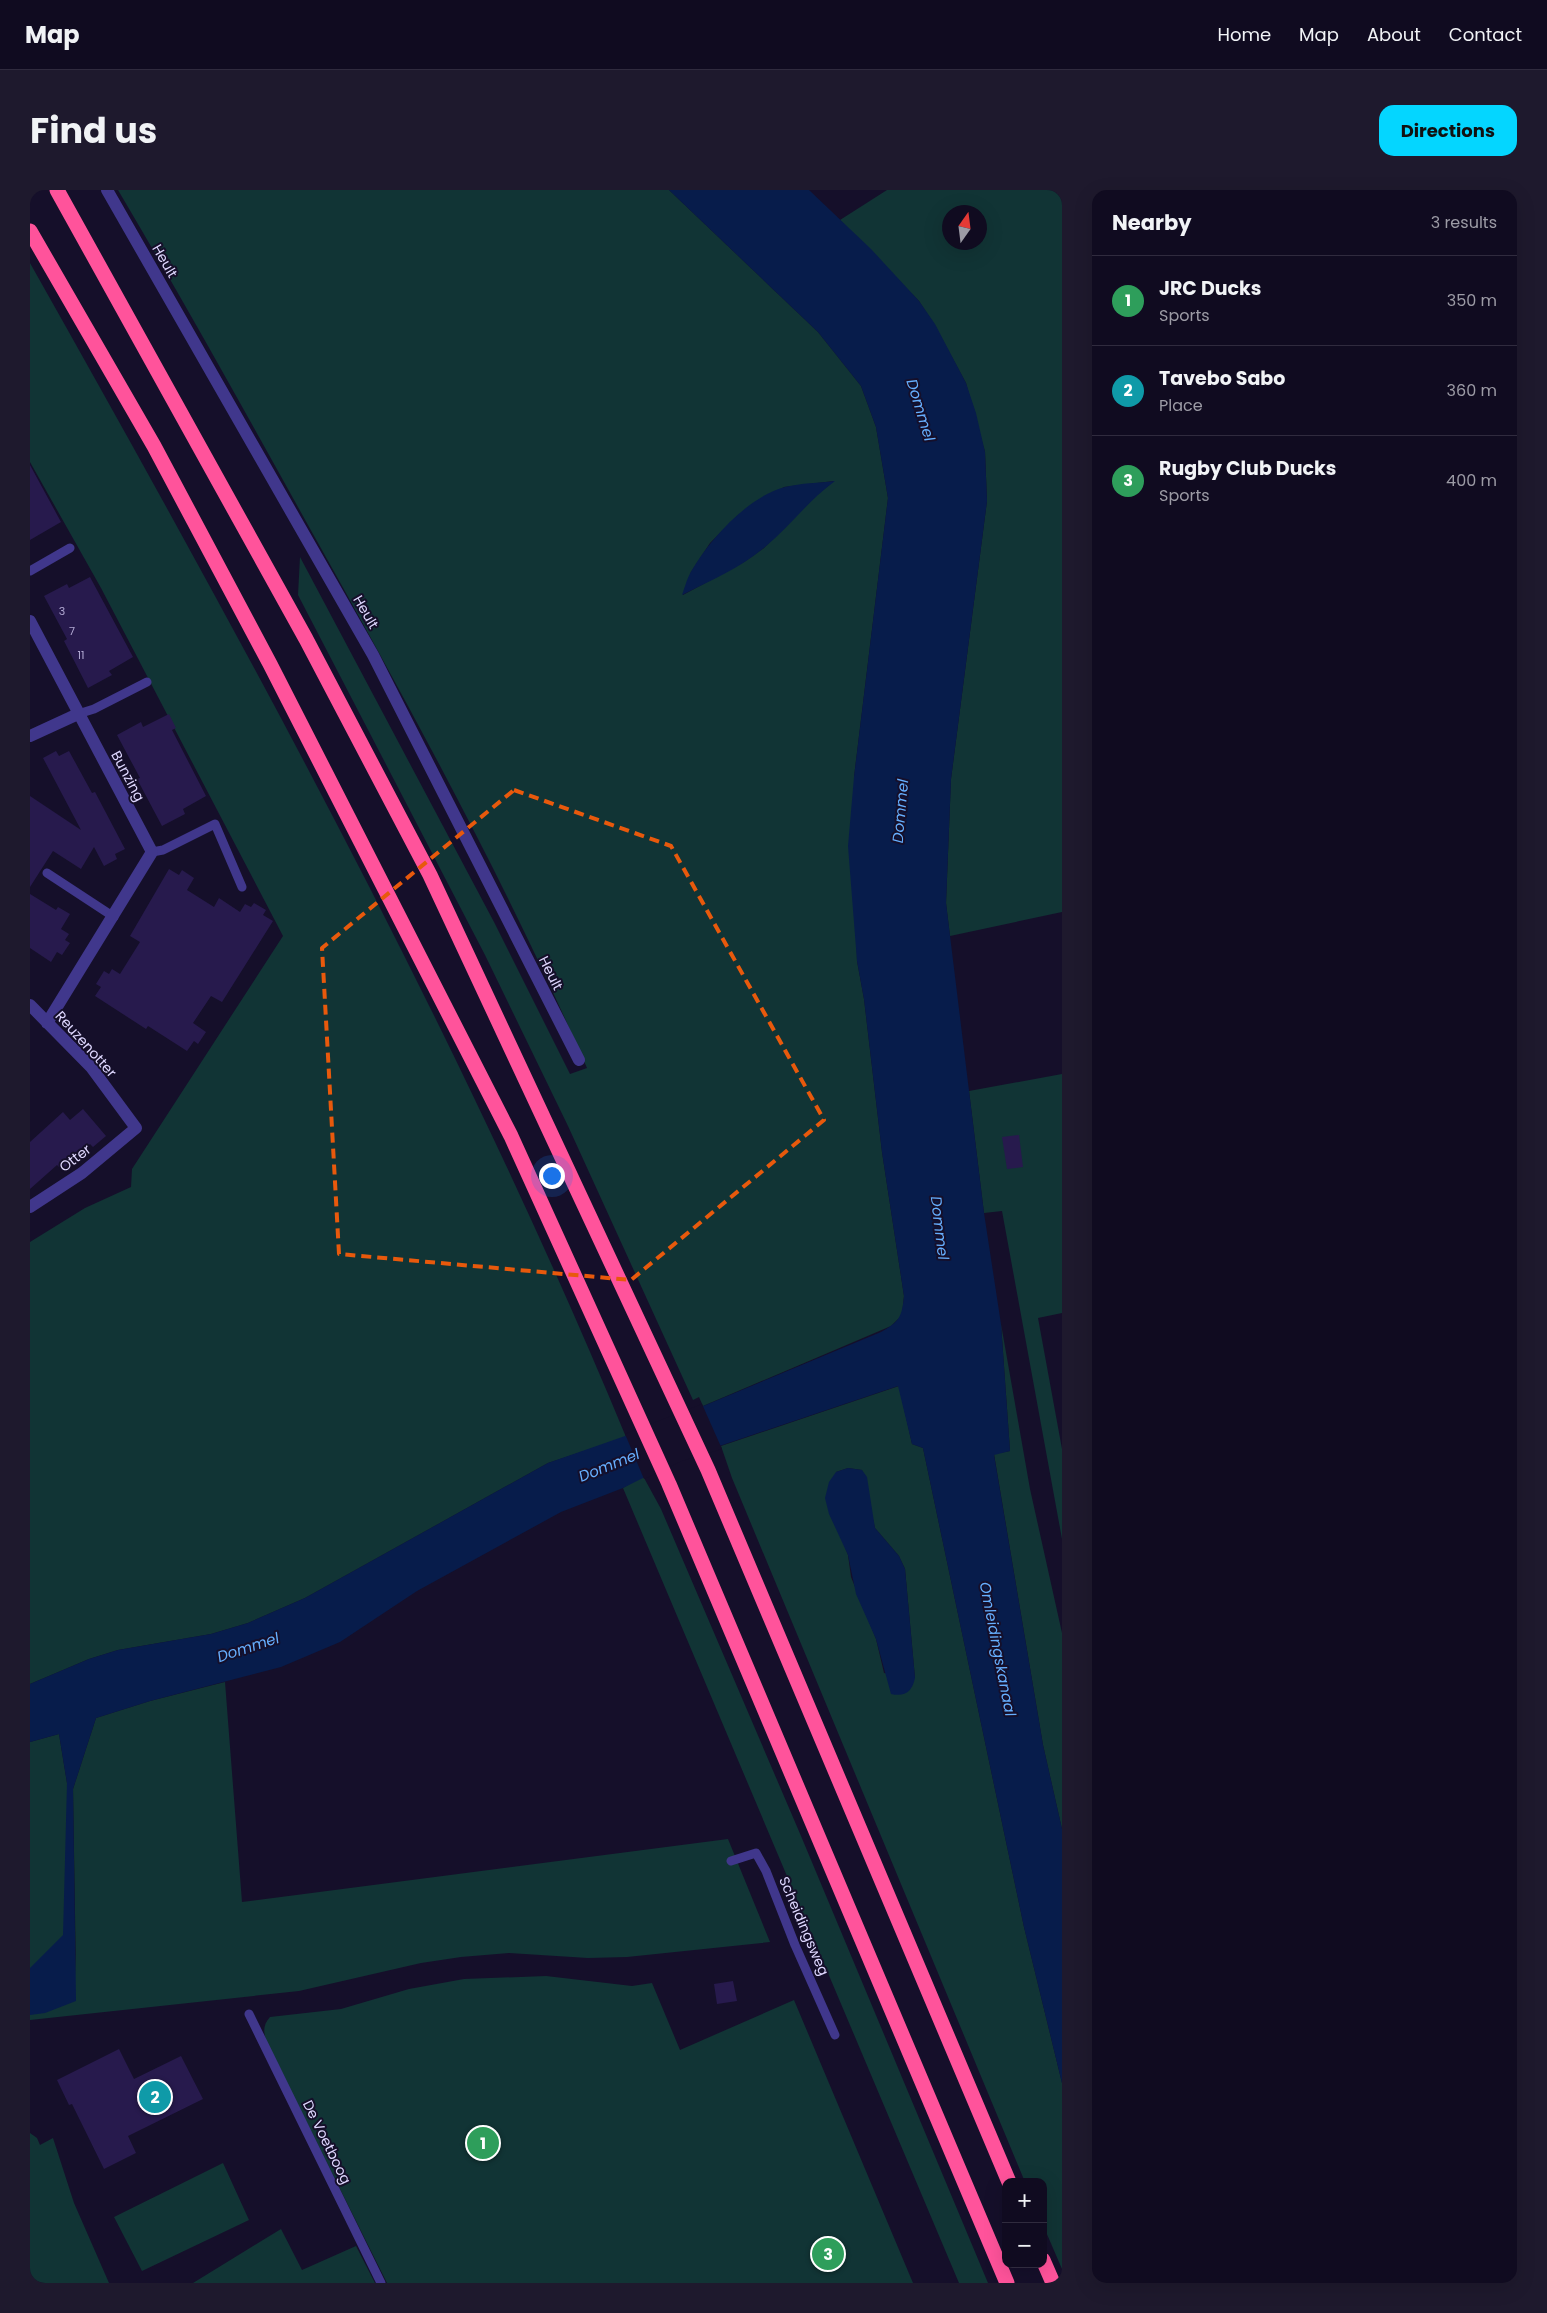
<!DOCTYPE html>
<html lang="en">
<head>
<meta charset="utf-8">
<style>
  body { margin:0; font-family:Poppins,sans-serif; background:#1e192d; color:#f1f3f6 }
  .controls { position:absolute; right:15px; bottom:15px; display:grid; overflow:hidden; border-radius:10px; box-shadow:0 5px 20px #0002 }
  .controls button { width:45px; height:45px; display:grid; place-items:center; padding:0; border:0; border-bottom:1px solid #302b3e; background:#100b20; color:#f1f3f6; font:25px sans-serif }
  .compass { position:absolute; left:912px; top:15px; width:45px; height:45px; border-radius:50%; background:#100b20; box-shadow:0 5px 20px #0002; rotate:14deg }
  .you { position:absolute; left:521px; top:985px; width:18px; height:18px; margin:-12px; border:4px solid #fff; border-radius:50%; background:#1a73e8; box-shadow:0 0 0 8px #1a73e833 }
  .badge { display:grid; place-items:center; width:32px; height:32px; border-radius:50%; background:#04d6ff; color:#fff; font-size:16px; font-weight:700 }
  .pin { position:absolute; translate:-50% -50%; border:2px solid #fff; box-shadow:0 1px 5px #0006 }
  .list { margin:0; padding:0; list-style:none }
  h2 { display:flex; justify-content:space-between; align-items:center; height:65px; margin:0; padding:0 20px; font-size:21px }
  h2 small { font-size:16px; font-weight:400; color:#9c9ba5 }
  .list li { display:grid; grid-template-columns:32px 1fr auto; gap:15px; align-items:center; box-sizing:border-box; height:90px; padding:0 20px; border-top:1px solid #302b3e }
  .list b { display:block; font-size:19px; white-space:nowrap }
  .list p { margin:0; font-size:16px; white-space:nowrap; color:#9c9ba5 }
  .list em { font-size:16px; font-style:normal; color:#9c9ba5 }
  .map { position:relative; flex:none; width:1032px; height:2093px; overflow:hidden; border-radius:15px }
  header { display:flex; align-items:center; gap:30px; box-sizing:border-box; height:70px; padding:0 25px; background:#100b20; border-bottom:1px solid #302b3e }
  header strong { font-size:24px }
  nav { display:flex; gap:28px; margin-inline-start:auto; font-size:18px }
  .intro { display:flex; align-items:center; justify-content:space-between; box-sizing:border-box; height:120px; padding:0 30px }
  h1 { margin:0; font-size:35px }
  .button { padding:12px 22px; border-radius:15px; background:#04d6ff; color:#111; font-size:18px; font-weight:700 }
  main { display:flex; gap:30px; padding:0 30px }
  aside { flex:1; background:#100b20; border-radius:15px; box-shadow:0 5px 20px #0002 }
  .map>svg:first-child { display:block }
  .green { fill:#113435; fill-rule:evenodd }
  .water { fill:#071c4b }
  .pier { fill:#150f2a }
  .building { fill:#271a4d }
  .lines { fill:none; stroke-linecap:round; stroke-linejoin:round }
  .lane { stroke:#40378c; stroke-width:9 }
  .street { stroke:#40378c; stroke-width:12 }
  .highway { stroke:#ff539b; stroke-width:15 }
  .marked { fill:none; stroke:#e8590c; stroke-width:4; stroke-dasharray:10 6; stroke-linejoin:round }
  .labels { text-anchor:middle; dominant-baseline:central; stroke-width:4; stroke-linejoin:round; paint-order:stroke }
  .number-label { font-size:11px; fill:#b1a8d2 }
  .street-label { font-size:14px; fill:#dfd8ff; stroke:#150f2a }
  .water-label { font-size:15px; font-style:italic; fill:#66afff; stroke:#150f2a }
</style>
</head>
<body>
<header>
<strong>Map</strong>
<nav><a>Home</a><a>Map</a><a>About</a><a>Contact</a></nav>
</header>
<div class="intro"><h1>Find us</h1><a class="button">Directions</a></div>
<main>
<div class="map">
<svg width="1032" height="2093" viewBox="0 0 1032 2093">
  <rect width="100%" height="100%" fill="#150f2a"/>
  <!-- green -->
  <path class="green" d="M 88,0 L 639,0 L 788,142 L 831,196 L 846,237 L 858,308 L 824,587 L 827,771 L 834,809 L 852,962 L 874,1106 L 872,1125 L 861,1136 L 673,1216 L 669,1207 L 663,1210 L 538,936 L 455,765 L 268,405 L 270,367 L 464,732 L 540,884 L 557,878 C 477,694 381,519 283,344 C 219,229 155,113 88,0 ZM 804,291 L 776,314 L 734,358 L 714,372 L 653,405 L 661,382 L 680,353 L 708,325 L 754,297 Z
    M 857,0 L 1032,0 L 1032,722 L 920,746 L 916,713 L 921,589 L 957,311 L 955,262 L 936,193 L 904,134 L 889,111 L 810,30 ZM 919,22 L 949,22 L 949,52 L 919,52 Z
    M 0,73 C 215,455 428,841 596,1247 L 518,1273 L 275,1408 L 218,1433 L 181,1444 L 88,1460 L 59,1469 L 0,1494 L 0,1052 L 55,1018 L 101,997 L 102,979 L 253,746 L 71,398 L 0,272 Z
    M 1032,884 L 1032,1123 L 1008,1128 L 1032,1259 L 1032,1349 L 972,1021 L 954,1023 L 939,901 Z
    M 971,1134 L 1000,1299 L 1032,1443 L 1032,1639 L 1013,1555 L 964,1264 L 980,1261 Z
    M 869,1196 L 882,1254 L 893,1258 L 994,1737 L 1032,1893 L 1032,2079 L 1013,2035 L 1013,1992 L 995,1992 L 702,1288 L 691,1256 ZM 818,1278 L 832,1280 L 845,1338 L 869,1366 L 875,1379 L 885,1488 L 854,1483 L 846,1449 L 821,1387 L 818,1365 L 813,1352 L 806,1282 Z
    M 613,1286 L 631,1319 L 771,1646 L 958,2093 L 929,2093 L 593,1298 Z
    M 195,1492 L 212,1712 L 698,1649 L 740,1752 L 597,1767 L 558,1768 L 479,1763 L 431,1767 L 391,1773 L 269,1801 L 0,1830 L 0,1552 L 29,1544 L 37,1593 L 46,1786 L 43,1599 L 66,1528 L 120,1511 Z
    M 516,1786 L 602,1796 L 622,1793 L 650,1860 L 764,1810 L 883,2093 L 357,2093 L 240,1859 C 235,1848 230,1838 240,1827 L 311,1819 L 379,1799 L 434,1789 Z
    M 0,1943 L 7,1948 L 10,1955 L 23,1948 L 44,2013 L 79,2093 L 0,2093 Z
    M 193,1973 L 219,2030 L 112,2081 L 84,2027 Z
    M 251,2039 L 272,2080 L 326,2056 L 345,2093 L 163,2093 Z"/>
  <!-- water -->
  <path class="water" d="M 639,0 L 779,0 L 841,59 L 889,111 L 905,134 L 936,193 L 946,223 L 955,262 L 957,311 L 921,589 L 916,713 L 954,1023 L 971,1134 L 980,1261 L 964,1265 L 1013,1555 L 1032,1639 L 1032,1893 L 994,1737 L 893,1258 L 882,1254 L 868,1196 L 651,1269 L 593,1298 L 531,1322 L 387,1401 L 310,1452 L 251,1477 L 120,1511 L 66,1528 L 43,1599 L 46,1811 L 15,1823 L 0,1825 L 0,1778 L 33,1745 L 37,1593 L 29,1544 L 0,1552 L 0,1494 L 59,1469 L 88,1460 L 181,1444 L 218,1433 L 275,1408 L 518,1273 L 635,1232 L 851,1142 C 869,1132 872,1127 874,1106 L 852,962 L 834,809 L 827,771 L 818,656 L 824,587 L 858,308 L 846,237 L 831,196 L 788,142 Z
    M 805,291 C 779,310 760,336 735,357 C 711,378 680,391 652,405 C 655,397 657,388 662,380 C 680,349 719,306 755,297 C 771,293 789,293 805,291 Z
    M 818,1278 L 832,1280 L 837,1287 L 845,1338 L 869,1366 L 875,1379 L 885,1488 C 882,1502 875,1507 861,1504 L 846,1449 L 826,1404 L 818,1365 L 799,1324 L 795,1308 L 799,1292 L 806,1282 Z"/>
  <!-- pier -->
  <path class="pier" d="M 672,1214 L 692,1259 L 652,1271 L 614,1289 L 595,1244 Z"/>
  <!-- building -->
  <path class="building" d="M 0,275 L 31,332 L 0,350 Z
    M 60,387 L 103,467 L 79,481 L 82,485 L 58,498 L 34,451 L 37,449 L 14,406 L 37,394 L 39,398 Z
    M 139,524 L 146,538 L 142,540 L 176,606 L 153,619 L 155,624 L 132,636 L 107,589 L 110,588 L 87,545 L 111,532 L 113,537 Z
    M 26,561 L 29,566 L 39,561 L 62,603 L 65,602 L 95,659 L 85,664 L 87,669 L 74,676 L 64,657 L 51,679 L 23,661 L 0,697 L 0,606 L 51,640 L 13,568 Z
    M 139,679 L 149,685 L 152,680 L 164,688 L 157,700 L 184,717 L 189,708 L 210,722 L 215,714 L 221,717 L 224,713 L 236,720 L 233,725 L 243,731 L 192,812 L 181,806 L 163,833 L 176,842 L 168,854 L 164,851 L 157,861 L 118,836 L 116,839 L 65,806 L 71,797 L 66,794 L 74,781 L 79,784 L 82,779 L 90,784 L 110,752 L 100,746 Z
    M 0,704 L 26,720 L 28,717 L 40,724 L 31,739 L 39,744 L 35,750 L 40,753 L 32,765 L 27,762 L 21,772 L 0,758 Z
    M 53,919 L 76,946 L 63,957 L 60,954 L 32,980 L 27,975 L 0,999 L 0,952 L 33,922 L 40,930 Z
    M 989,945 L 993,977 L 977,979 L 972,947 Z
    M 703,1791 L 707,1811 L 687,1814 L 684,1794 Z
    M 89,1859 L 104,1889 L 151,1866 L 173,1909 L 98,1946 L 106,1963 L 74,1979 L 42,1914 L 39,1915 L 27,1890 Z"/>
  <g class="lines">
    <!-- lane -->
    <path class="lane" d="M 0,381 L 40,358
      M 48,524 L 64,519 L 117,492
      M 122,662 L 133,660 L 185,634 L 212,697
      M 17,683 L 84,727
      M 701,1671 L 726,1663 L 736,1681 L 765,1755 L 805,1845
      M 219,1824 L 351,2093"/>
    <!-- street -->
    <path class="street" d="M 77,0 L 343,465 L 549,870
      M 0,431 L 122,662 L 17,833
      M 0,546 L 48,524
      M 0,815 L 61,877 L 106,938 L 52,983 L 0,1017"/>
    <!-- highway -->
    <path class="highway" d="M 27,0 L 276,449 L 400,685 L 678,1280 L 979,1992
      M 0,41 L 124,256 L 240,474 L 481,946 L 639,1294 L 977,2093
      M 1013,2070 L 1023,2093"/>
  </g>
  <!-- marked area -->
  <path class="marked" d="M 484,600 L 641,656 L 794,930 L 601,1090 L 309,1064 L 292,758 Z"/>
  <g class="labels">
    <!-- number labels -->
    <g class="number-label">
      <text x="32" y="421">3</text>
      <text x="42" y="441">7</text>
      <text x="51" y="465">11</text>
    </g>
    <!-- street labels -->
    <g class="street-label">
      <text transform="translate(135 71) rotate(60)">Heult</text>
      <text transform="translate(336 422) rotate(60)">Heult</text>
      <text transform="translate(98 586) rotate(62)">Bunzing</text>
      <text transform="translate(521 783) rotate(63)">Heult</text>
      <text transform="translate(56 854) rotate(48)">Reuzenotter</text>
      <text transform="translate(45 968) rotate(-37)">Otter</text>
      <text transform="translate(774 1736) rotate(67)">Scheidingsweg</text>
      <text transform="translate(297 1952) rotate(64)">De Voetboog</text>
    </g>
    <!-- water labels -->
    <g class="water-label">
      <text transform="translate(891 220) rotate(73)">Dommel</text>
      <text transform="translate(870 621) rotate(-85)">Dommel</text>
      <text transform="translate(910 1038) rotate(83)">Dommel</text>
      <text transform="translate(579 1275) rotate(-22)">Dommel</text>
      <text transform="translate(218 1457) rotate(-18)">Dommel</text>
      <text transform="translate(968 1459) rotate(79)">Omleidingskanaal</text>
    </g>
  </g>
</svg>
<div class="controls">
<button>+</button>
<button>−</button>
</div>
<svg class="compass" viewBox="-18 -18 36 36"><path d="M0-13l5 13h-10z" fill="#e53935"/><path d="M0 13l5-13h-10z" fill="#9c9ba5"/></svg>
<div class="you"></div>
<div class="pin badge" style="left:453px;top:1953px;background:#2e9e5b">1</div>
<div class="pin badge" style="left:125px;top:1907px;background:#0f9aa8">2</div>
<div class="pin badge" style="left:798px;top:2064px;background:#2e9e5b">3</div>
</div>
<aside>
<h2>Nearby<small>3 results</small></h2>
<ul class="list">
<li><span class="badge" style="background:#2e9e5b">1</span><div><b>JRC Ducks</b><p>Sports</p></div><em>350 m</em></li>
<li><span class="badge" style="background:#0f9aa8">2</span><div><b>Tavebo Sabo</b><p>Place</p></div><em>360 m</em></li>
<li><span class="badge" style="background:#2e9e5b">3</span><div><b>Rugby Club Ducks</b><p>Sports</p></div><em>400 m</em></li>
</ul>
</aside>
</main>
</body>
</html>
